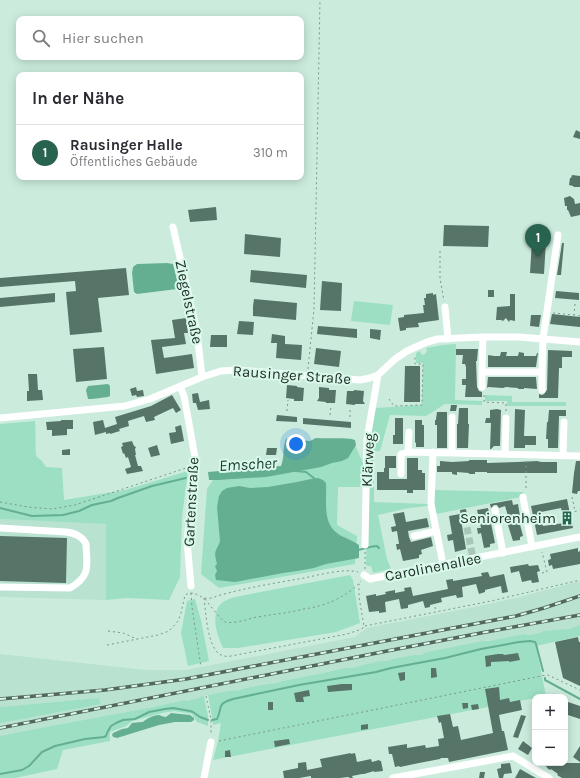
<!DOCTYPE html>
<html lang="de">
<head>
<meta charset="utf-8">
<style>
  body { margin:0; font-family:Karla,sans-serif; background:#f2f2f3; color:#2b2b33 }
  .controls { position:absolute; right:12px; bottom:12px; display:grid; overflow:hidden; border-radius:8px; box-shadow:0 2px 10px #0003 }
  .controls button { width:36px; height:36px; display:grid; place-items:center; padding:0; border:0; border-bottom:1px solid #e1e1e2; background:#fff; color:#2b2b33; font:20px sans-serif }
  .you { position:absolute; left:296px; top:444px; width:14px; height:14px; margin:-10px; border:3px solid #fff; border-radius:50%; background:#1a73e8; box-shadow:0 0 0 6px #1a73e833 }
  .badge { display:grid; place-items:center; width:26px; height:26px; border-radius:50%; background:#27634e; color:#fff; font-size:13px; font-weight:700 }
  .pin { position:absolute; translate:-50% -33px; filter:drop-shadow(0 1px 2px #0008) }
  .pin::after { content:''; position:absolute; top:21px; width:14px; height:12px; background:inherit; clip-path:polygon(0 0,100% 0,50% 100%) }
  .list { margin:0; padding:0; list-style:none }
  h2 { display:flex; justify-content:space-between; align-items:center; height:52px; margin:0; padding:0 16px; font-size:17px }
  h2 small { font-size:13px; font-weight:400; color:#7c7c81 }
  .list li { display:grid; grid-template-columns:26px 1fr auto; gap:12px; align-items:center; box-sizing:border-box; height:56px; padding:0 16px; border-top:1px solid #e1e1e2 }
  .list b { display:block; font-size:15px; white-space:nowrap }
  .list p { margin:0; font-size:13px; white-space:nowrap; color:#7c7c81 }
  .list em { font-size:13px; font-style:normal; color:#7c7c81 }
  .icon { flex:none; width:22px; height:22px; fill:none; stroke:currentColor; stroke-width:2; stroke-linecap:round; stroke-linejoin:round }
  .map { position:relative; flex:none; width:580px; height:778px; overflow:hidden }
  .search { position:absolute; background:#fff; box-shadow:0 2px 10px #0003; left:16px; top:16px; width:288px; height:44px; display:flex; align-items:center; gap:10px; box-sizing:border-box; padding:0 14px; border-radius:8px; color:#7c7c81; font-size:15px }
  .panel { position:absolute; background:#fff; box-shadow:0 2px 10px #0003; left:16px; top:72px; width:288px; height:108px; border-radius:8px }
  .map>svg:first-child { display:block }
  .built { fill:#b9e2d0 }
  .green { fill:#9cdfc3 }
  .water { fill:#64af92 }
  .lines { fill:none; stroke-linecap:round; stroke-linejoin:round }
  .stream { stroke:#64af92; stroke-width:2 }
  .building { fill:#577468; fill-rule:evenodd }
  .minor-tunnel { stroke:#a9c6b9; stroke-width:7; stroke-dasharray:7 3.5; stroke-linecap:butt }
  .path { stroke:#7d958a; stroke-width:1; stroke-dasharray:2 3; stroke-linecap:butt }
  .minor { stroke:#fff; stroke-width:7 }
  .rail-casing { stroke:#54675e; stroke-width:3.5 }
  .rail { stroke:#d8f9ea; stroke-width:2; stroke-dasharray:6; stroke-linecap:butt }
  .labels { text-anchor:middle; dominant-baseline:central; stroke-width:4; stroke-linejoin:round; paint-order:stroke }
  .street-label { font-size:15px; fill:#222f29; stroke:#d8f9ea }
  .poi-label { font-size:15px; fill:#222f29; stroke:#d8f9ea; text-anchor:end }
  .water-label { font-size:16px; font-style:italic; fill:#193b2f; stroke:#d8f9ea }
</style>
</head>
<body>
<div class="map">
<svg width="580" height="778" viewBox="0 0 580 778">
  <rect width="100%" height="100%" fill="#cbecdd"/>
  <!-- built -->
  <path class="built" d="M 0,519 L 106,524 L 106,600 L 0,597 Z
    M 580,581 L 580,625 L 568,629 L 543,631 L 540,633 L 528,635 L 524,634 L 503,638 L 498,640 L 482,641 L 427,652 L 421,655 L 414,655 L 392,659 L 387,661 L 379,661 L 359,666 L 354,668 L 344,668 L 329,671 L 323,673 L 283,681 L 273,684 L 268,684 L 246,688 L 240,690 L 228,691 L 199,697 L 199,698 L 186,701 L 185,700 L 148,708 L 35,729 L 0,736 L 0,723 L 101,703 L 99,698 L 0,707 L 0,654 L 146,670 L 186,670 L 355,637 L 367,628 L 489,604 L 516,598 Z"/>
  <!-- green -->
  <path class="green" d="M 354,301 L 393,305 L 390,325 L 351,321 Z
    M 456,344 L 455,400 L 482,401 L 482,405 L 445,404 L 426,416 L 390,415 L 380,451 L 374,451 L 374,502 L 428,504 L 428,506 L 409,508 L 378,515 L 387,559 L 391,569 L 373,573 L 371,566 L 367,566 L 366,565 L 368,442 L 377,402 L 376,408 L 422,405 L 423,363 L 416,363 L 416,353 L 420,351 L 422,355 L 425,354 L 427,351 L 426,348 L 443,345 Z
    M 485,395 L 512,396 L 512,402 L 566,402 L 566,406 L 507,406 L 507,401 L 485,401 Z
    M 35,421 C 36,433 35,444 36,456 L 42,461 L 46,467 L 62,468 L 64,500 L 125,490 L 188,471 L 182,517 L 180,577 L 169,600 L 128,598 L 106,600 L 106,524 L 0,519 L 0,424 Z
    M 352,438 L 363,463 L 362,487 L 338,487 L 337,525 L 357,536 L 355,564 L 219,588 L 201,574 L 207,489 L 221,468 L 320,465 Z
    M 434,490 L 524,492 L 521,497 L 436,514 L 434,506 Z
    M 350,575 L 353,580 L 360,623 L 336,632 L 238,648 L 223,648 C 217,635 209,613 223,602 C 226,600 231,598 235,597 Z
    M 195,599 L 201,620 L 209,661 L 188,666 L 181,633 L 187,601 Z
    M 580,625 L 580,636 L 536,646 L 546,696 L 535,697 L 535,698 L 213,760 L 218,741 L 221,723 L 213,725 L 212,717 L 208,695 L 228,691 L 240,690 L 246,688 L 268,684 L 273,684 L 283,681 L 323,673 L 344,668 L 354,668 L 359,666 L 379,661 L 387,661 L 392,659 L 414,655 L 421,655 L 427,652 L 482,641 L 488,641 L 524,634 L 528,635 L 540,633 L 543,631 L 568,629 Z
    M 204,696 L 208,716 L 208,726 L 197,722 L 192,714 L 174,711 L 162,713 L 132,721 L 126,726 L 110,732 L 110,741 L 63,750 L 57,769 L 15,778 L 0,778 L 0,736 L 35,729 L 148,708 L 185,700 L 186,701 L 199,698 L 199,697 Z
    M 99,698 L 101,704 L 0,723 L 0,707 Z"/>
  <!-- water -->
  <path class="water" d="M 167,263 L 173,264 L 178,284 L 177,289 L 137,294 L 134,292 L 132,273 L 133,267 L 137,264 Z
    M 108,384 L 110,386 L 110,396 L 108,397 L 92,399 L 88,399 L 86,390 L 88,386 Z
    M 316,438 C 328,439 345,437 355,440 L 356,445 L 348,458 L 342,461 L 332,463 L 321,467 L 266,477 L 232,479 L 219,480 L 209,480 L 208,472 L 281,466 C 285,456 282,449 286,439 L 289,439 L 310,441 Z
    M 318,478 L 323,480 L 326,483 C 327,500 322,522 337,533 C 340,536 345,537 348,539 C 352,541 356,543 359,545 L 359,558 L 326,564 L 314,568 L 297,571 L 283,573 L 235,582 L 216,580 L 215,575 L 217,571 L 215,566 L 217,564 C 216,559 214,554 216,550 C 217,547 219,545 220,541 L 217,507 L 219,496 L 222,491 L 227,488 L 239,486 L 250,488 L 268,487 L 297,482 L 311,479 Z
    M 171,713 L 190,715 L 194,718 L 194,720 L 191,722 L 175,722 L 159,725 L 117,738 L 113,737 L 112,735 L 113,733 L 122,729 L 128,728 L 132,723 L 141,722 L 143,722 C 146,719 153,715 159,715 C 162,716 164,717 166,717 Z"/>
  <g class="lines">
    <!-- stream -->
    <path class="stream" d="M 296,471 L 306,472 L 315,479
      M 0,508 L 32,516 L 63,515 L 79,511 L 92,505 L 111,501 L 118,498 L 152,486 L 186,478
      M 358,550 C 365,549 370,546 377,546 L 379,548
      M 545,678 L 545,680 L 580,699
      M 212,720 L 217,719 C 223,707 216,704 233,699 L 299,685 L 376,672 L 391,668 L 445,658 L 481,649 L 519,642 L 530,641 L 535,642 L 536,644 L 543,671
      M 0,774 L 22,770 L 29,766 L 42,752 L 55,746 L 85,739 L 104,737 L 106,736 L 108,731 L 111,726 L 116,723 L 123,720 L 135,719 L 149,712 L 165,709 L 173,708 L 190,711 L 193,712 L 200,717 L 208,720"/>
  </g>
  <!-- building -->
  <path class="building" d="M 576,130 L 580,132 L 580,139 L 573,137 Z
    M 572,175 L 580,176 L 580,187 L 574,187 L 573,186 L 569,185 L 570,178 L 571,178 Z
    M 570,196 L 574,199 L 575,204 L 580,203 L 580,215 L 571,217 L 568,210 L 567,210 L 567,206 L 565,206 L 564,198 Z
    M 216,207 L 217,220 L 190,222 L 188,210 Z
    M 444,225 L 489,226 L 488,247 L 443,246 Z
    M 245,234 L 281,238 L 280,257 L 244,254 Z
    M 532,240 L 546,241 L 544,274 L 530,273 Z
    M 562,243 L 564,243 L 561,275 L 557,275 Z
    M 126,268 L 129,295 L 98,298 L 102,332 L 70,335 L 66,292 L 76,291 L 75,281 L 0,287 L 0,278 Z
    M 251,270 L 307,275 L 306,288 L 250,282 Z
    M 322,281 L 342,283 L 341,311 L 320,310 Z
    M 488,290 L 494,290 L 494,297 L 488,297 Z
    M 556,291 L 579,293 L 579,300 L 555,298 Z
    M 55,293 L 55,302 L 0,307 L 0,298 Z
    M 433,293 L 433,295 L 436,294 L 439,320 L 418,323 L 419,327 L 406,328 L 406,330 L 400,331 L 398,318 L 404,317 L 404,315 L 424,313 L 423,305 L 425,305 L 424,298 L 426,298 L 426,294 Z
    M 510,294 L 515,294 L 515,321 L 510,320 L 509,322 L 506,318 L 503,321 L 501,320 L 496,320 L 497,307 L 510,306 Z
    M 254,299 L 297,303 L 296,320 L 253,316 L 253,306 Z
    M 552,314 L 580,317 L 580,327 L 550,324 Z
    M 531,315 L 541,315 L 539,327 L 530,326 Z
    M 186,318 L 188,333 L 184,333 L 186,344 L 162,347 L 164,358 L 192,354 L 194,368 L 156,374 L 151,340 L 175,338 L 172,320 Z
    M 239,321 L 254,322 L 253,335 L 237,334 Z
    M 318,326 L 357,329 L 357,338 L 317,334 Z
    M 370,329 L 381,330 L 380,340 L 370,338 Z
    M 272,334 L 285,336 L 285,344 L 302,345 L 301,360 L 276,358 L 277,343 L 271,343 Z
    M 211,335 L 227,335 L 227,347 L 210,347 Z
    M 104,347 L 107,379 L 76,382 L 73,349 Z
    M 316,348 L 341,351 L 339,367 L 314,364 Z
    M 456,349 L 478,349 L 477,361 L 476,361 L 477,387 L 479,391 L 482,392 L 482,397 L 465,397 L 466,385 L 462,385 L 462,379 L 466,379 L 466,367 L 465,364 L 462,364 L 463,355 L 456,355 Z
    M 548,350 L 572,351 L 572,357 L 562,357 L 562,368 L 559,368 L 558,398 L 539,398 L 539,394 L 542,395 L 544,394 L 547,390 Z
    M 488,352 L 488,355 L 494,356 L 500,356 L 501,352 L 507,352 L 506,356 L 518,356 L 519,352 L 524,353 L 524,356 L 536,356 L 537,353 L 538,353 L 536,367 L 488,367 Z
    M 405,366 L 420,366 L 420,402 L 404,402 Z
    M 28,374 L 37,374 L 38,390 L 42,390 L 43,400 L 27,401 L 27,391 L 29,391 Z
    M 488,377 L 536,377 L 537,389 L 524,388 L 524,389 L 518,389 L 518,388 L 506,387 L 503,388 L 488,387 L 487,388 Z
    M 287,385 L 297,386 L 297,387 L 304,388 L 303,401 L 294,401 L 294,399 L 286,398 Z
    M 136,387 L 137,391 L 143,390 L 144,396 L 137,397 L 136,395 L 132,396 L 130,389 Z
    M 319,387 L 329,388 L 329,390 L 336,390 L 335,403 L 326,403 L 326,402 L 317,401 L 319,398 Z
    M 354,390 L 364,391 L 363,401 L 365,404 L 355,404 L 355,405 L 346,404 L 347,391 L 354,391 Z
    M 198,393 L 200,402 L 209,400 L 210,409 L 198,410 L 196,403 L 193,403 L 192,394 Z
    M 172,395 L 181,410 L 176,413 L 173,408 L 154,417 L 155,420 L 146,422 L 144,416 L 128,421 L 129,426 L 119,429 L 120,431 L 110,434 L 110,433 L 106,434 L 106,432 L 95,435 L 93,422 L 103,420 L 105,428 L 117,424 L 115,417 L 151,406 Z
    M 451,405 L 457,405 L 456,411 L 450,411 Z
    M 459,408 L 468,408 L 468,424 L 469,424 L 468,448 L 457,448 L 457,424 L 458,424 Z
    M 497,409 L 501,410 L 500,446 L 494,446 L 491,449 L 490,449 L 491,423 L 485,423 L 486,418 L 490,418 L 490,410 Z
    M 515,409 L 525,410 L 524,436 L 536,436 L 536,445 L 525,445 L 525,448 L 514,448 Z
    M 549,410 L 566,410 L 566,416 L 559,416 L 558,448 L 548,448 L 548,439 L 546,439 L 547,422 L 548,422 Z
    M 437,412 L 447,412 L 447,448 L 437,448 L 437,425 L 435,425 L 435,420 L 436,420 L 436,419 Z
    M 277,415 L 297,417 L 297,422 L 276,421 Z
    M 303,418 L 351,422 L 351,428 L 303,424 Z
    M 395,418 L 403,418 L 403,444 L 393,444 L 393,435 L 395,435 Z
    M 61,420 L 73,420 L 73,429 L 67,429 L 67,435 L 52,436 L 52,430 L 47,430 L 46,422 L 61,421 Z
    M 415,420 L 422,420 L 422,425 L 424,425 L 424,447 L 416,447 L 416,443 L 415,442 Z
    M 181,425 L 184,441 L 171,444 L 169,433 L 176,432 L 175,427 Z
    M 132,441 L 134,446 L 136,447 L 135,449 L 136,455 L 135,455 L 138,466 L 141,466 L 143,471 L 127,474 L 125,469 L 131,467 L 128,457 L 126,458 L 124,453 L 123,454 L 121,447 L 123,446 L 122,443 Z
    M 157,445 L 160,455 L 151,457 L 148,448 Z
    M 267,448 L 277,448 L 276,455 L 266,455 Z
    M 70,449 L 70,455 L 62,455 L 62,450 Z
    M 385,456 L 396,456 L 396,468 L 385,468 Z
    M 407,458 L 418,458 L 418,470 L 422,470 L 422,473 L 425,473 L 425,490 L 413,490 L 413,493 L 407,493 L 407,490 L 377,490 L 377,472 L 384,472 L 384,468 L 389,468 L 389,479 L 407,479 Z
    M 469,460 L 487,460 L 487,463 L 518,462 L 537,461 L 541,462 L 557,462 L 557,473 L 487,473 L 487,472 L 475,472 L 475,474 L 469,474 L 469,473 L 457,472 L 457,475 L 452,474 L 452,472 L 437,472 L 437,466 L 440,466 L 440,461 L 452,462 L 469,461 Z
    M 576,461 L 580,461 L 580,491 L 578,491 L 577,494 L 572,493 L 574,473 Z
    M 567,499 L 573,528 L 537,535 L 531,506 ZM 561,508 L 564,523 L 543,526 L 541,512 Z
    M 512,500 L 513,505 L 518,504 L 520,516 L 518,517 L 523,536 L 520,537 L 520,540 L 513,541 L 507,522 L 506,519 L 509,519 L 505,506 L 499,508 L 497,505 L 494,505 L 491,508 L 490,504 Z
    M 488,508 L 495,543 L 490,544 L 490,547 L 484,548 L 481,533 L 478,534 L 477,528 L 481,528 L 477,510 Z
    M 466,509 L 467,515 L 461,516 L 460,510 Z
    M 404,512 L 406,522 L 427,518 L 429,527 L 408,531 L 409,537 L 411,542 L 431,537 L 433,546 L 421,550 L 422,554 L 419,555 L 419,558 L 403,561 L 400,549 L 397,550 L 396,544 L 399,544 L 397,531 L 392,532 L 391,527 L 396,526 L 393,514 Z
    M 460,514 L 466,549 L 455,552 L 453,540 L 448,541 L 447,535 L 452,534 L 449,516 Z
    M 0,536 L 67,538 L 66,583 L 0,581 Z
    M 578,548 L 578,552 L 580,551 L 580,564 L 553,569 L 552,565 L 549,566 L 548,560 L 551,559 L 550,554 Z
    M 528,564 L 529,566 L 538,565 L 540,571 L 537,572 L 539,582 L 532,583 L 531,580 L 522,582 L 519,571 L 511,573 L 510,567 Z
    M 488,572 L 490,577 L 504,574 L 508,592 L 502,593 L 501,586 L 485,590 L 485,592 L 479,594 L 476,584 L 462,587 L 463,597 L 457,598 L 456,595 L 441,598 L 442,602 L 430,605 L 430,607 L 425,608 L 423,601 L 408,605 L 408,608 L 401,609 L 399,599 L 385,602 L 386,612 L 379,613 L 379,611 L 369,612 L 366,596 L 376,594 L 376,596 L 386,594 L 385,592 L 395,590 L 395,593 L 405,591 L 404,588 L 411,587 L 413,596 L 448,589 L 446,580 L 453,579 L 453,581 L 459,580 L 482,576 L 481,573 Z
    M 578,637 L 579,642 L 580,642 L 580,686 L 563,678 L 555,642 Z
    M 518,653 L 520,660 L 509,662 L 509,661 L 491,662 L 491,666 L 486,667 L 485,656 L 498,654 L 503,654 L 504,655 Z
    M 431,668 L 436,668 L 437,677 L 431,678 Z
    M 405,672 L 405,680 L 400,681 L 398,673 Z
    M 342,684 L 352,684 L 352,690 L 328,692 L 327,686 Z
    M 499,687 L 500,700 L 509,698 L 510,702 L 520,700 L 522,710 L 499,715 L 502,731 L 504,731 L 508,750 L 449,762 L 448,758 L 441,758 L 440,759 L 419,763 L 400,767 L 399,766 L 395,767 L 392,754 L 389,754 L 388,747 L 407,744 L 407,748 L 425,745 L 426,748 L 439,746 L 438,739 L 444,738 L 441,722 L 439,723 L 437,716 L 450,714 L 453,727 L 458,726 L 461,740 L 493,733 L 485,689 Z
    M 309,690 L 310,696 L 303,697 L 304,702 L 296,702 L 294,693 Z
    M 565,701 L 580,706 L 580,719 L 565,714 Z
    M 268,702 L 273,702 L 273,710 L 268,710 Z
    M 462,703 L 468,703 L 468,708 L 463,709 Z
    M 478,704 L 479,709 L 472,710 L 471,705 Z
    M 521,715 L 526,716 L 518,738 L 513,737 Z
    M 368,724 L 368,729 L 361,730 L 361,725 Z
    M 289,739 L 290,744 L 275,747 L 274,741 Z
    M 523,741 L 532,748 L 528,755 L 518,749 Z
    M 580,746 L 580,762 L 573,757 Z
    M 230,750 L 231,757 L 225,757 L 225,751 Z
    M 351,753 L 351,754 L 355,753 L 357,762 L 371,759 L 372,762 L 379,760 L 380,761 L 381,761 L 383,771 L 374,772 L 374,771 L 364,774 L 362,774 L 352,776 L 353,778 L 350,778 L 348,777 L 340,778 L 311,778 L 311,776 L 299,778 L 284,778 L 283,771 L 298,768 L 298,763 L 306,762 L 307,770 L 322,767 L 320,759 Z
    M 510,763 L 512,773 L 504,774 L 503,778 L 499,778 L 497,769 L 501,768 L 501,764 Z
    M 541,763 L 580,763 L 580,778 L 562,778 L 557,775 L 558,774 L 551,769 L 550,770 L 547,768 L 547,767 Z
    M 520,769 L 536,778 L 515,778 Z
    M 480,772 L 485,772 L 484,778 L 479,778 Z"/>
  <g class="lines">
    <!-- minor-tunnel -->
    <path class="minor-tunnel" d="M 465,517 L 473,559"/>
    <!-- path -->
    <path class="path" d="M 440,251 L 440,278 L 444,301
      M 575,304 L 574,315 L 580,316
      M 553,313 L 574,315
      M 308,369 L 314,309 L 320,0
      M 484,395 L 484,402 L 506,403 L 506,412
      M 389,399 L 394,406 L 422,405 L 423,364 L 415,364 L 415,355
      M 287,411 L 288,400
      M 330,415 L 331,406
      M 350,417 L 350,407
      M 526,461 L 526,490
      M 572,497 L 575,511
      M 0,502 L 28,507 L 52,509 L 75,505 L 189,467
      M 570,513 L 580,510
      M 365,569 L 365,552
      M 542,573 L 547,572 L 542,552
      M 191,593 L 192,607 L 201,667
      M 204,598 C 206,613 207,644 219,654 C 223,656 227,657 231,656 L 347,634 L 359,630 L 363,628 L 364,626 L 359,597 L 359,584
      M 205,599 C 209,604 221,620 225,622 C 229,624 248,620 252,618 C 267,615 281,614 295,611 C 298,611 301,609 304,609 C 312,608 320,606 328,603 C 338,600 355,589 361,581
      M 435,607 L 436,612
      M 365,626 L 491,601 L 580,580
      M 108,631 L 123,633 L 137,639
      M 107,645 L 158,635 L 169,631 L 178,621 L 181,613 L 185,595 C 194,590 197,596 205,598 C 209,599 213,598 217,596 C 245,588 275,583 304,578 C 319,575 344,568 358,572
      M 206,696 L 211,719 L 211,735
      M 219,741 L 546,675 L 548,675 L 580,690"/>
    <!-- minor -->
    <path class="minor" d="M 173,227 L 197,332 L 202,377
      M 445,307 L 448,339
      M 483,337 L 482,372 L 542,372 L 543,339 L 558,235
      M 180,386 L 184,396 L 195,457 L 196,466 L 187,541 L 191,586
      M 482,387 L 482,372
      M 542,390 L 542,372
      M 0,418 L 125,406 L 150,399 L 202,377 L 221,371 L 237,370 L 360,380 L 370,378 L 378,375 L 395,359 L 407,351 L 427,342 L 438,339 L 483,337 L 519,337 L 580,342
      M 408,452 L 409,432
      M 433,452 L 431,504 L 443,564
      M 452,453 L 452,417
      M 505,454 L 506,418
      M 563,455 L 564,422
      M 401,474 L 401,454 L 408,452 L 580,456
      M 523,497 L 532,547
      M 495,510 L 503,553
      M 0,528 L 66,532 C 75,533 82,536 86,544 C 87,566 91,576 70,588 L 0,587
      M 414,536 L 436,531
      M 365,545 L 367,439 L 378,375
      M 364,575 L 370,579 L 580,537
      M 204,778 L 211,742
      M 393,778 L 513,756 L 549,778"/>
    <!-- rail casing -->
    <g class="rail-casing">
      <path id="rail" d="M 0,699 L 105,690 L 186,679 L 516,616 L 544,608 L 580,596
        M 0,728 L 387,651 L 486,632 L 580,615"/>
    </g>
    <!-- rail -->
    <use href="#rail" class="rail"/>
  </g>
  <!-- icons -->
  <defs>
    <g id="building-bare" transform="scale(1.08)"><path d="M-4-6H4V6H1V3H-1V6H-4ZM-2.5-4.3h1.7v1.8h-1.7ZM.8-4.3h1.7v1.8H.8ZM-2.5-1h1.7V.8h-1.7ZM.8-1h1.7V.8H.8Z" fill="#27634e" stroke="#d8f9ea" stroke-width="2.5" paint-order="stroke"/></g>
  </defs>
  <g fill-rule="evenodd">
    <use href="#building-bare" x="567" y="518"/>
  </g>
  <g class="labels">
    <!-- street labels -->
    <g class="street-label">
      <text transform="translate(189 302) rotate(78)">Ziegelstraße</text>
      <text transform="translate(292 375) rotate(4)">Rausinger Straße</text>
      <text transform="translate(368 460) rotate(-87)">Klärweg</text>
      <text transform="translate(191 502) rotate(-87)">Gartenstraße</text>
      <text transform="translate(433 567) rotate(-11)">Carolinenallee</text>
    </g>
    <!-- poi labels -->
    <g class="poi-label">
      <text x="556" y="518">Seniorenheim</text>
    </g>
    <!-- water labels -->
    <g class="water-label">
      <text transform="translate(248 464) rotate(-3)">Emscher</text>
    </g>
  </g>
</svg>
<div class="controls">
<button>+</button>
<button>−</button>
</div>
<div class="you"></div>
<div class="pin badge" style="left:538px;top:257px">1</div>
<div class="search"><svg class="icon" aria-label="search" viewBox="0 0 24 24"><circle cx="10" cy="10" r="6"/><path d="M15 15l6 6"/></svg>Hier suchen</div>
<section class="panel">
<h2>In der Nähe<small></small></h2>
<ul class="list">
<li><span class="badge">1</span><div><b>Rausinger Halle</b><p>Öffentliches Gebäude</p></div><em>310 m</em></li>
</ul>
</section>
</div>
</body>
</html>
